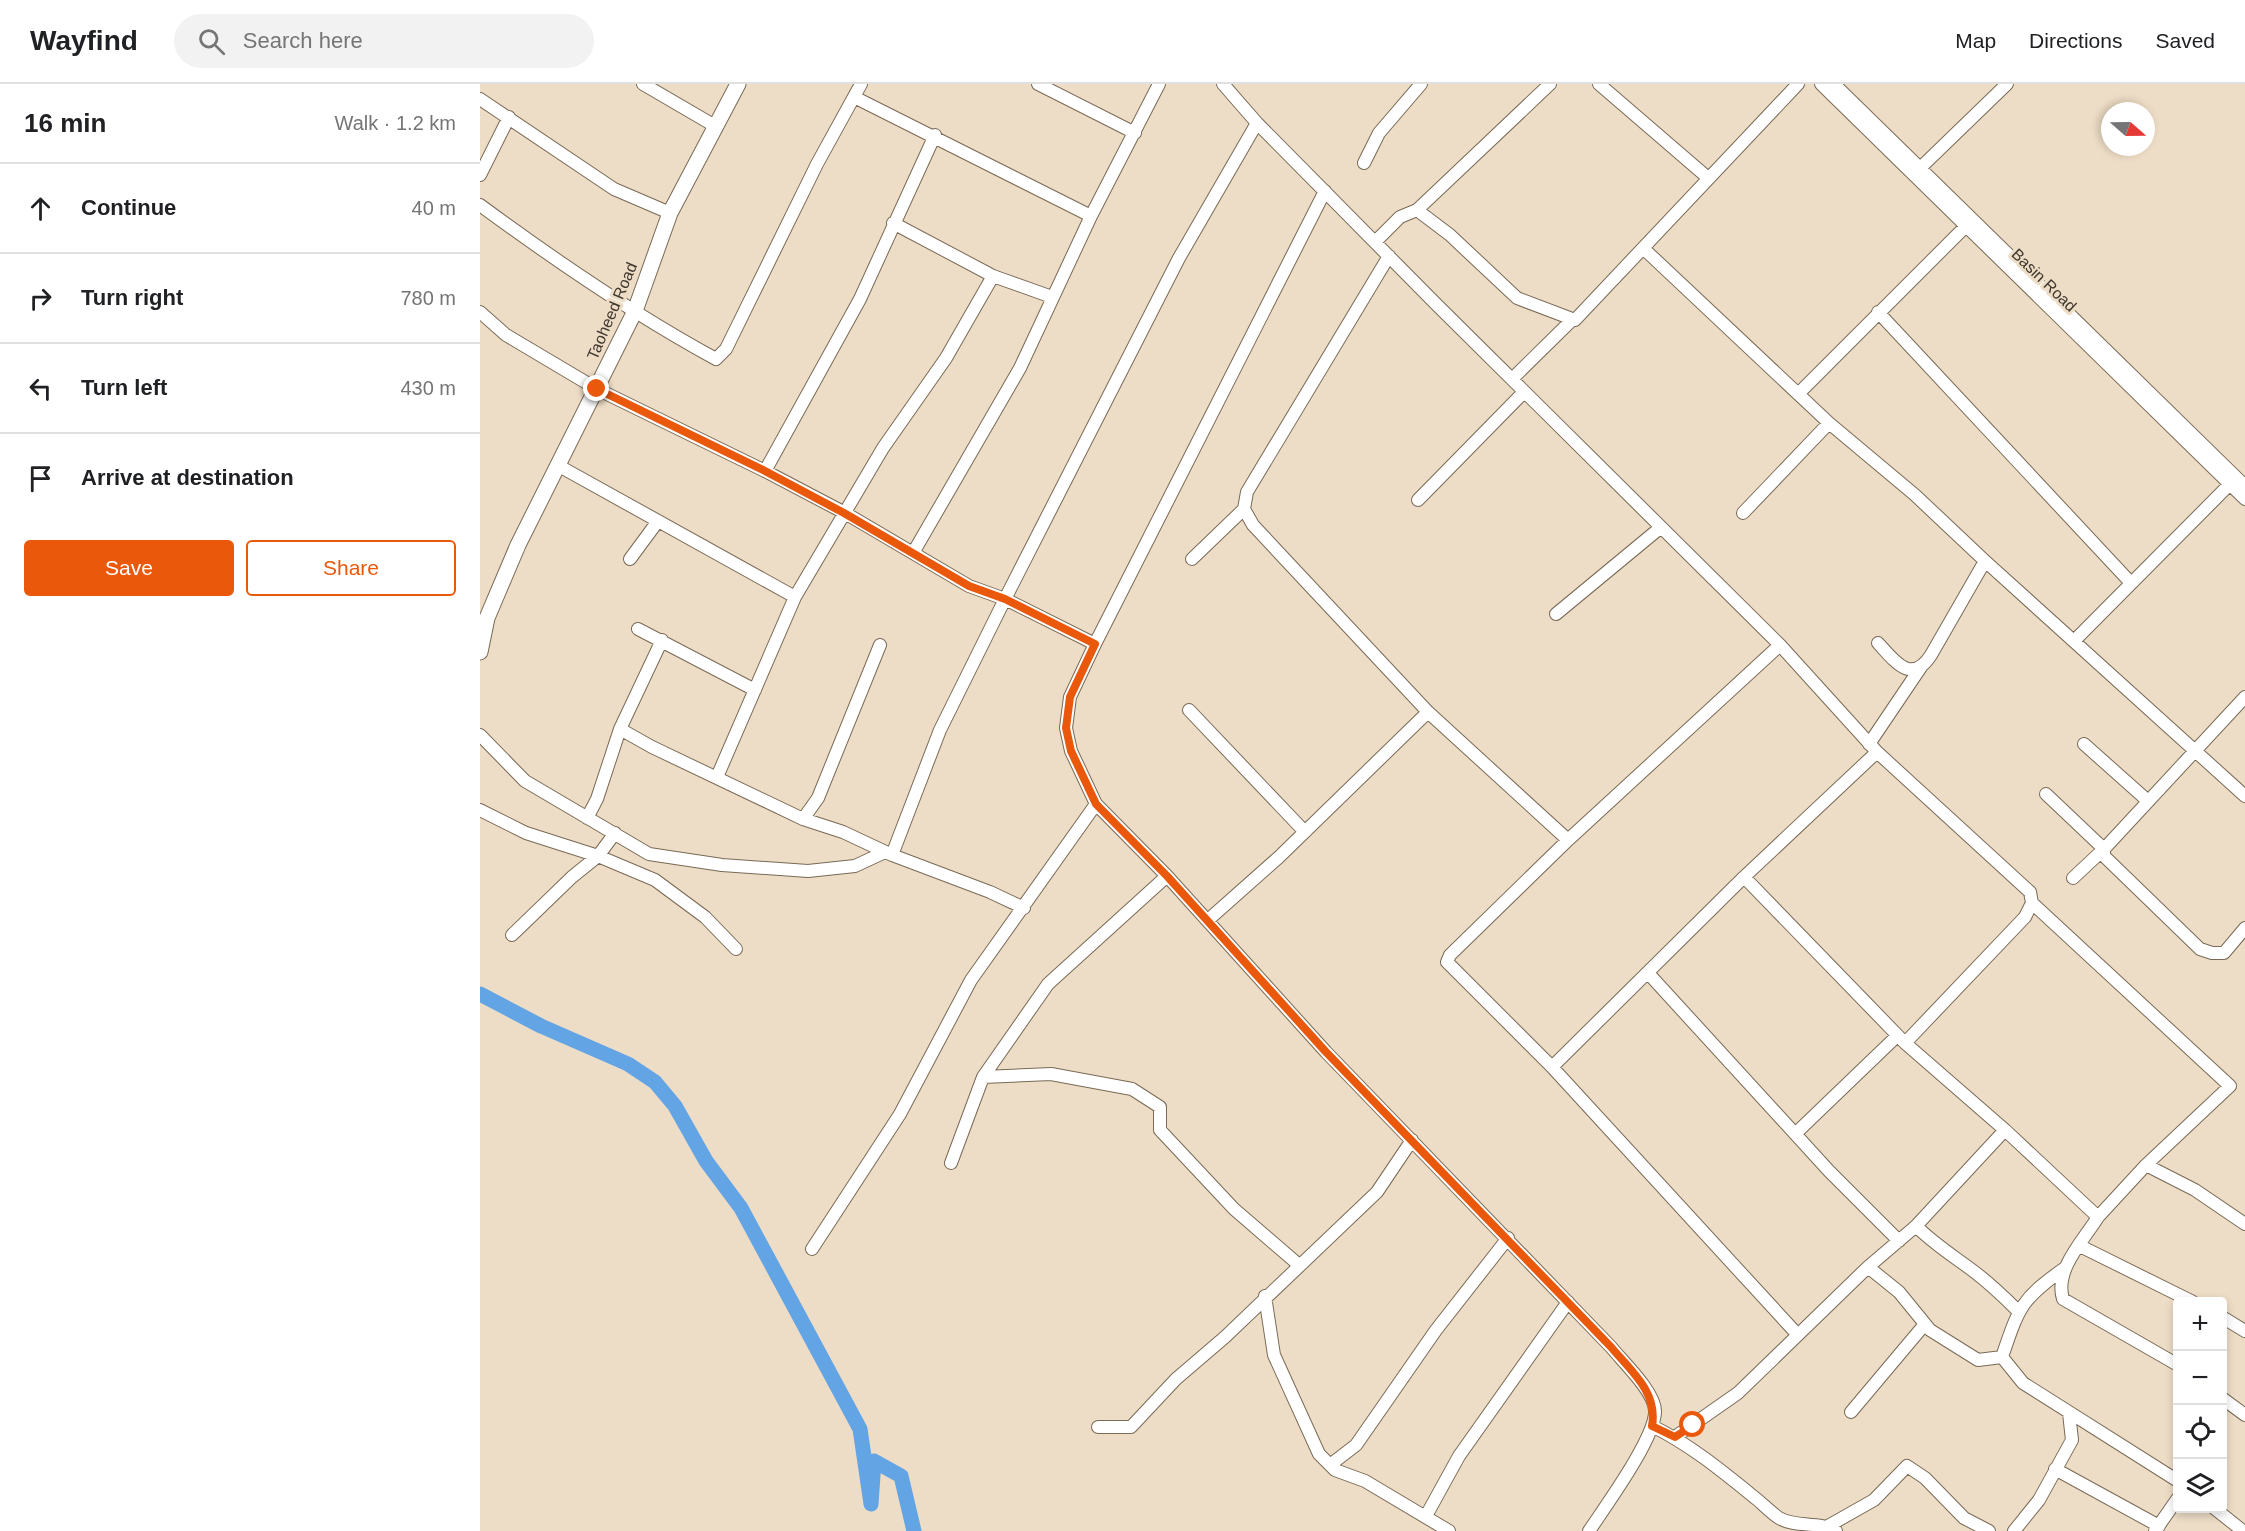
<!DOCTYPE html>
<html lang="en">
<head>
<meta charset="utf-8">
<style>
  body { margin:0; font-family:Arial,sans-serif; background:#f2f2f2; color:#202124 }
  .controls { position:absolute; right:18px; bottom:18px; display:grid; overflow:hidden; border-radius:6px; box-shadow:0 3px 9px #0003 }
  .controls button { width:54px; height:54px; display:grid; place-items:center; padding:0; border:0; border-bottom:2px solid #e0e0e0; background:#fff; color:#202124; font:30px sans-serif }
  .compass { position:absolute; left:1621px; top:18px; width:54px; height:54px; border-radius:50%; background:#fff; box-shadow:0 3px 9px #0003; rotate:110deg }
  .stop { position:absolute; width:18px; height:18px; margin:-14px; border:4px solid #ea580c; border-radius:50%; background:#fff }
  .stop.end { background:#ea580c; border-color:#fff; box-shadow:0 2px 6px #0008 }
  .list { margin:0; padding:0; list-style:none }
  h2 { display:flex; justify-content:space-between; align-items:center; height:78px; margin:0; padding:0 24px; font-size:26px }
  h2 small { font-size:20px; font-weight:400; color:#757577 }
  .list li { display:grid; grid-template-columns:39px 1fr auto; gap:18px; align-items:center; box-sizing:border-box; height:90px; padding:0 24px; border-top:2px solid #e0e0e0 }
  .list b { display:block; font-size:22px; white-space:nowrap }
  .list em { font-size:20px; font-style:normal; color:#757577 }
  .actions { display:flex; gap:12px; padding:18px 24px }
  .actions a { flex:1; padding:14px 0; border:2px solid #ea580c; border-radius:6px; text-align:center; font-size:21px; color:#ea580c }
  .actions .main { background:#ea580c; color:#fff }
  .icon { flex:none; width:33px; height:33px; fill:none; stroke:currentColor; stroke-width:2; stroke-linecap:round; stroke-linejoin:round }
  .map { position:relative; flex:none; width:1765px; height:1447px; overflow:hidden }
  header { display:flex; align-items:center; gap:36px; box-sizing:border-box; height:84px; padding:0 30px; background:#fff; border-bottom:2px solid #e0e0e0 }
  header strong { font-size:28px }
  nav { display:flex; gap:33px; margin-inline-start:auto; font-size:21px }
  .search { width:420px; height:54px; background:#f2f2f2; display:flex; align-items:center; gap:15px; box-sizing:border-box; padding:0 21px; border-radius:33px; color:#757577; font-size:22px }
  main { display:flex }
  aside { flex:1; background:#fff }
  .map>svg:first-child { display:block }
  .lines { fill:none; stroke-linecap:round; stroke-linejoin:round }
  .river { stroke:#63a4e5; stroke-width:15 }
  .minor-casing { stroke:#796955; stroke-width:14 }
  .major-casing { stroke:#796955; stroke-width:17 }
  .minor { stroke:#fff; stroke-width:12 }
  .major { stroke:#fff; stroke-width:15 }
  .route { stroke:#ea580c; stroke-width:8 }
  .labels { text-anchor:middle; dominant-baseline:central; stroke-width:6; stroke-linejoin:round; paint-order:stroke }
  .street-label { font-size:16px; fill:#3f382f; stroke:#eeddc6 }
</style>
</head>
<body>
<header>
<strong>Wayfind</strong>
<div class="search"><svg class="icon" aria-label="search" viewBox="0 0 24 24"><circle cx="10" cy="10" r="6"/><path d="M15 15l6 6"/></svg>Search here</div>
<nav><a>Map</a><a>Directions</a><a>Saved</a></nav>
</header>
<main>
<aside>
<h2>16 min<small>Walk · 1.2 km</small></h2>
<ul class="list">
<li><svg class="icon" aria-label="ahead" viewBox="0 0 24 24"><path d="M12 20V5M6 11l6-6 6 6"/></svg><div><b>Continue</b></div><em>40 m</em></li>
<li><svg class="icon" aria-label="right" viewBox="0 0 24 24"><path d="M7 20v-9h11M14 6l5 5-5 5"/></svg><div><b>Turn right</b></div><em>780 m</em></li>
<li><svg class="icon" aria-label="left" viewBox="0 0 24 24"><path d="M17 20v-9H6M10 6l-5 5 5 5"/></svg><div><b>Turn left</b></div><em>430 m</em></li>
<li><svg class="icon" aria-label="arrive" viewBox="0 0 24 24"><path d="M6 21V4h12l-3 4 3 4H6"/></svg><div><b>Arrive at destination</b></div></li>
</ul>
<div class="actions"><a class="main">Save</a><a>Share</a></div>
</aside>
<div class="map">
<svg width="1765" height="1447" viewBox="0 0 1765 1447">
  <rect width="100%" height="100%" fill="#eeddc6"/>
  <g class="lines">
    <!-- river -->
    <path class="river" d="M 0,910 L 61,942 L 148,980 L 175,998 L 195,1022 L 226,1077 L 261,1124 L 380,1345 L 391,1420 L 394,1377 L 421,1392 L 434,1447"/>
    <!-- minor casing -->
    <g class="minor-casing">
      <path id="minor" d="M 163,0 L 235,42
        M 558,0 L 655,49
        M 743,0 L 777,39 L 956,220 L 1300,561 L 1397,668 L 1550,808 L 1552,819 L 1545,833 L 1425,959 L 1525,1046 L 1618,1133 C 1603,1157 1574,1186 1583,1215 L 1698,1281
        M 1119,0 L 1227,93
        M 1341,0 L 1765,415
        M 1354,0 L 1765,402
        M 374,13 L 611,132
        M 0,15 L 134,105 L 190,129
        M 884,79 L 899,49 L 941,0
        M 1434,90 L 1527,0
        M 0,91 L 29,33
        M 845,107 L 615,560 L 590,613 L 586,644 L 591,667 L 616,720 L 687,792 L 846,968 L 1131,1263 C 1143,1278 1175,1308 1175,1327 C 1176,1353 1125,1423 1109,1447
        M 0,121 C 76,177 153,230 236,275 L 246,265 L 337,80 L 381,0
        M 937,126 L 970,151 L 1037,214 L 1095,236 L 1318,0
        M 413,139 L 513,192 L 572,213
        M 896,157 L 920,133 L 937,126 L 1070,0
        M 1164,165 L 1349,339 L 1435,411 L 1505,477 L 1765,712
        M 909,172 L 767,408 L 764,425 L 773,441 L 948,628 L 1088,756
        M 0,228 L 26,251 L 117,305 L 285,387 L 365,429 L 489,502 L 525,515 L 615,560
        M 1398,228 L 1651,499
        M 1032,295 L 1093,235
        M 1318,310 L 1485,143
        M 79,382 L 315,513
        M 285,387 L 380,215 L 455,51
        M 938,416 L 1044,308
        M 1263,429 L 1349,339
        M 433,469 L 540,284 L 611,132 L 679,0
        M 150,475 L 178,437
        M 712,475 L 764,425
        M 1076,530 L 1180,444
        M 158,545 L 275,606
        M 1595,556 L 1750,400
        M 1398,559 C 1414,576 1431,602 1451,571 L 1505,477
        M 1300,561 L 1088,756 L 970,871 L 967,878 L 1072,983 L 1317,1250
        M 709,626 L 825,748
        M 140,645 L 172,663 L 323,735 L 363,748 L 412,771 L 510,808 L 544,824
        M 0,651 L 45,697 L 169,770 L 242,781 L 328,787 L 375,782 L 405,768
        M 1389,660 L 1441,583
        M 1604,660 L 1668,717
        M 237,693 L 315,513 L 403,364 L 466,274 L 513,192
        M 1566,710 L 1624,765 L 1624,772 L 1720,865 L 1732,869 L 1744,869 L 1765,844
        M 0,726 L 46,749 L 118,772 L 175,796 L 225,833 L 256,865
        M 107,734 L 117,715 L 140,645 L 182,556
        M 323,735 L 338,714 L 400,561
        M 412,771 L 460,646 L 525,515 L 699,174 L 777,39
        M 1264,793 L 1425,959
        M 1593,794 L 1624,765 L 1765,613
        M 1552,819 L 1750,1002 L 1666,1081
        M 728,836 L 799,773 L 948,628
        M 32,851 L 92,793 L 118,772 L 135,749
        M 1168,889 L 1349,1087 L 1419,1157
        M 1072,983 L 1264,793 L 1397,668
        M 503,993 L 571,990 L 652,1005 L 680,1023 L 680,1046 L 754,1125 L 819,1181
        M 1315,1050 L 1417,952
        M 471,1079 L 503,993 L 568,900 L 687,792
        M 1618,1133 L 1666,1081 L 1715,1106 L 1765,1140
        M 1436,1142 C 1454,1160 1472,1171 1492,1186 C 1508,1198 1523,1212 1538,1227
        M 1600,1162 L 1713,1218
        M 332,1165 L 420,1030 L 491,896 L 616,720
        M 1388,1183 L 1419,1208 L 1450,1246 L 1498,1276 L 1522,1273
        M 785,1212 L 794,1271 L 839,1370 L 855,1386 L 885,1397 L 969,1447
        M 1742,1233 L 1765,1247
        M 1522,1273 L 1543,1299 L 1698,1397
        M 1522,1273 C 1539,1223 1541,1215 1585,1184
        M 1742,1314 L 1765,1331
        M 1371,1328 L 1445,1240
        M 1172,1342 C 1209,1360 1242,1387 1274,1413 C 1282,1419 1290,1428 1299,1434 C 1316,1444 1339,1437 1356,1447
        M 618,1343 L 651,1343 L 696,1295 L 745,1253 L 897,1108 L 932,1056
        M 1195,1353 L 1258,1309 L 1388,1183 L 1436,1142 L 1525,1046
        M 850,1381 L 876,1361 L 956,1246 L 1028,1154
        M 1575,1385 L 1679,1442
        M 1734,1424 L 1763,1447
        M 946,1432 L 979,1372 L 1088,1218
        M 1348,1442 L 1394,1416 L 1427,1382 L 1445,1394 L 1484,1434 L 1509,1447
        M 1534,1447 L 1559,1416 L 1592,1356 L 1589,1329
        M 1675,1447 L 1698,1414"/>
    </g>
    <!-- major casing -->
    <g class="major-casing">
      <path id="major" d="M 0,568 L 7,534 L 38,461 L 155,227 L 190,129 L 258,0"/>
    </g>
    <!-- minor -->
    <use href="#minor" class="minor"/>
    <!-- major -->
    <use href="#major" class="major"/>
  </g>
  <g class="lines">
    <!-- route -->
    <path class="route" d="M 117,305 L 285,387 L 364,429 L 489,502 L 525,515 L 615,560 L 590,613 L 586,644 L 591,667 L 616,720 L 687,792 L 846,968 L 1131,1263 C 1151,1287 1178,1308 1172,1342 L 1195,1353 L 1213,1341"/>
  </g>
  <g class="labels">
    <!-- street labels -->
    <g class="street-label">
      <text transform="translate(1564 196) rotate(44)">Basin Road</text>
      <text transform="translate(132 227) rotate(-67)">Taoheed Road</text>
    </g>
  </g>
</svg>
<div class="controls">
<button>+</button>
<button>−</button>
<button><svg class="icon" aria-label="locate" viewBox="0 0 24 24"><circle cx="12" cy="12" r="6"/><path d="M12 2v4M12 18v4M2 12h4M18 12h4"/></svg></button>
<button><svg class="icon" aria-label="layers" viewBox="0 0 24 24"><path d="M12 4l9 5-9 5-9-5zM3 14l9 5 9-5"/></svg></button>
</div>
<svg class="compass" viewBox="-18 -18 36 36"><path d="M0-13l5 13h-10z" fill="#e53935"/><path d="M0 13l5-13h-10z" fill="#757577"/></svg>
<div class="stop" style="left:1213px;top:1341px"></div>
<div class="stop end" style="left:117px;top:305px"></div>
</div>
</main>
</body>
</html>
